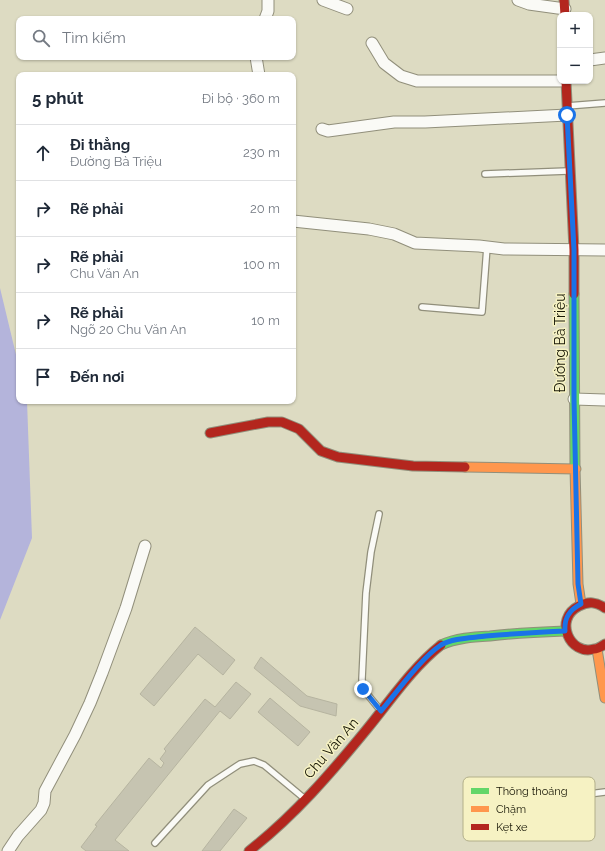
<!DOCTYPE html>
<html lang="vi">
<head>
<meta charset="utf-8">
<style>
  body { margin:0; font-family:Raleway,sans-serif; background:#f2f2f3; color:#1f2937 }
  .controls { position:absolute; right:12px; top:12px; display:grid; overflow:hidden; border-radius:8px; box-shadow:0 1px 3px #0004 }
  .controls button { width:36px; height:36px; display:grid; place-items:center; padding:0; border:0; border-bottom:1px solid #e0e1e3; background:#fff; color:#1f2937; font:20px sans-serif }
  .stop { position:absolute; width:12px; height:12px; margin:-9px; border:3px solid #1a73e8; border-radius:50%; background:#fff }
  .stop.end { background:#1a73e8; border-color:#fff; box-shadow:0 1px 4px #0008 }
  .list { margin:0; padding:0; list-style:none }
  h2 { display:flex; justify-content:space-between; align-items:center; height:52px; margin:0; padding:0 16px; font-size:17px }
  h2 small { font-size:13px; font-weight:400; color:#747a83 }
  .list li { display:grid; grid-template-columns:26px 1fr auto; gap:12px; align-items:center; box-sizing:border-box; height:56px; padding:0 16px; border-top:1px solid #e0e1e3 }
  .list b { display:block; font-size:15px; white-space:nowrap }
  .list p { margin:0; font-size:13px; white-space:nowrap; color:#747a83 }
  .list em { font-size:13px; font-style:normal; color:#747a83 }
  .icon { flex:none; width:22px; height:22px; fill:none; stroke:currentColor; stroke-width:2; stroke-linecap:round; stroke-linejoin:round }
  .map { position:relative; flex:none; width:605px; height:851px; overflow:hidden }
  .search { position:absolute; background:#fff; box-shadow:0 1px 3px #0004; left:16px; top:16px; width:280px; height:44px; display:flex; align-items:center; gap:10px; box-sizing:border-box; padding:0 14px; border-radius:8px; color:#747a83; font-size:15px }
  .panel { position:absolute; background:#fff; box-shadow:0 1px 3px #0004; left:16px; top:72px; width:280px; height:332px; border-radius:8px }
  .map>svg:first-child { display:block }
  .water { fill:#b4b4db }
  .building { fill:#c6c4b1; stroke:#b6b4a0 }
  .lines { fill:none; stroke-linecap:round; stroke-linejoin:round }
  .lane-casing { stroke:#918f7b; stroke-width:8 }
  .street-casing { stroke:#918f7b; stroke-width:13 }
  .fast-casing { stroke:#918f7b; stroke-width:11 }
  .slow-casing { stroke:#918f7b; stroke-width:11 }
  .jam-casing { stroke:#918f7b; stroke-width:11 }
  .lane { stroke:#fafaf6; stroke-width:5.5 }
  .street { stroke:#fafaf6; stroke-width:11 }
  .fast { stroke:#63d668; stroke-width:9 }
  .slow { stroke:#ff974d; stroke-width:9 }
  .jam { stroke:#b3261e; stroke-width:9 }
  .route { stroke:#1a73e8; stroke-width:5 }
  .labels { text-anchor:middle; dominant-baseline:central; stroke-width:3; stroke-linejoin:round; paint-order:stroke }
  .street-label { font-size:14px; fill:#181706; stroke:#f6f2c3 }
  .key { fill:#f6f2c3; stroke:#b3b08a; stroke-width:1 }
  .key-label { font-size:11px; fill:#181706 }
</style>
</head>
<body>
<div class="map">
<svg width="605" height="851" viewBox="0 0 605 851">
  <rect width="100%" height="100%" fill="#dddbc2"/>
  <!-- water -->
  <path class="water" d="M 0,288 L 19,367 L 19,401 L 27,401 L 32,538 L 0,620 Z"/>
  <!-- building -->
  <path class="building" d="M 195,627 L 235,660 L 223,675 L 198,654 L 154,706 L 140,694 Z
    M 261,657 L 307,696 L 337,704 L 336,716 L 300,706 L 254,668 Z
    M 236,682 L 251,694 L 230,719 L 220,711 L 115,840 L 129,851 L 86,851 L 81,847 L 97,826 L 95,825 L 149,758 L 161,768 L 164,763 L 160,759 L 166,751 L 164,749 L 205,699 L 215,707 Z
    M 270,698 L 310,732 L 298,746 L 258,712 Z
    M 234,809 L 247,818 L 220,851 L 202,851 Z"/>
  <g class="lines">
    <!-- lane casing -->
    <g class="lane-casing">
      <path id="lane" d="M 567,106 L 605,103
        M 485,174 L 568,171
        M 422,307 L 482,312 L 487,247
        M 379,514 L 371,552 L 366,593 L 362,679 L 363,689 L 381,711
        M 581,795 L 605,792
        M 155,843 L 208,785 L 240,764 L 254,761 L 264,765 L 305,799"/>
    </g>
    <!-- street casing -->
    <g class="street-casing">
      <path id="street" d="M 323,0 L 347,9
        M 518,0 L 529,4 L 565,9
        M 265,19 L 268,11 L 268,0
        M 372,43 L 384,63 L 401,76 L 417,81 L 560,81
        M 256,57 L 259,75
        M 590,60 L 605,58
        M 322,129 L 328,131 L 394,122 L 425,122 L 567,115
        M 293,221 L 369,229 L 394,234 L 415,243 L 479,246 L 504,249 L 605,250
        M 574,399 L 605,400
        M 8,851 L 18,836 L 41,810 L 44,803 L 45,791 L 75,735 L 90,703 L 102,673 L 126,608 L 145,546"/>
    </g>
    <!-- fast casing -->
    <g class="fast-casing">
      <path id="fast" d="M 574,294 L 575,468
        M 441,645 C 456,638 473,637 490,636 C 515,633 540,632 565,631"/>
    </g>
    <!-- slow casing -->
    <g class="slow-casing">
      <path id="slow" d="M 465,467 L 576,469
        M 575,468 L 578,584 L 581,604
        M 597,649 L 605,698"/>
    </g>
    <!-- jam casing -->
    <g class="jam-casing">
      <path id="jam" d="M 564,0 L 565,15
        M 566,81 L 574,250 L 574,294
        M 210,433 L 268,422 L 282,422 L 299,429 L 321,451 L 338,457 L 413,466 L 465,467
        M 605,608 C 596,602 589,601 579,606 C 553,619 570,656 594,649 C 598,649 602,646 605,644
        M 249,851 C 294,816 331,773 367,729 C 390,701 412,668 441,645"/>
    </g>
    <!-- lane -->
    <use href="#lane" class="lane"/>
    <!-- street -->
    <use href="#street" class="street"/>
    <!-- fast -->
    <use href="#fast" class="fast"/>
    <!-- slow -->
    <use href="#slow" class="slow"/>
    <!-- jam -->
    <use href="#jam" class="jam"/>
  </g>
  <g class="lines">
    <!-- route -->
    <path class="route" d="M 363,689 L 381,711 C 397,692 421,658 441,645 C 453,638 471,638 486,636 C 512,634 539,632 565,631 C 564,618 569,610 581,604 L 578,584 L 574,399 L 574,250 L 567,115"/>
  </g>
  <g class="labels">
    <!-- street labels -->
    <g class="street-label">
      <text transform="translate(560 343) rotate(-90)">Đường Bà Triệu</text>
      <text transform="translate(331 748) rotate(-49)">Chu Văn An</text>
    </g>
  </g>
  <!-- legend -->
  <rect x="463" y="777" width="132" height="64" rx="6" class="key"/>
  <rect x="471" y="788" width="18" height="6" fill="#63d668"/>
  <rect x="471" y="806" width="18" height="6" fill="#ff974d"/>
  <rect x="471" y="824" width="18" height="6" fill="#b3261e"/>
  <g class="key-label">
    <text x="496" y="795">Thông thoáng</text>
    <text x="496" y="813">Chậm</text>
    <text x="496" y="831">Kẹt xe</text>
  </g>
</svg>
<div class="controls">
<button>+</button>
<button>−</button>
</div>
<div class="stop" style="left:567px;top:115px"></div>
<div class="stop end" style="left:363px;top:689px"></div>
<div class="search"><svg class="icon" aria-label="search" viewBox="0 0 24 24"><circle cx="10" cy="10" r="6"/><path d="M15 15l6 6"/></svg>Tìm kiếm</div>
<section class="panel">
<h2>5 phút<small>Đi bộ · 360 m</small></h2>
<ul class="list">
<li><svg class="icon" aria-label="ahead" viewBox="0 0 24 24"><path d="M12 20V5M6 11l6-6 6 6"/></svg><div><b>Đi thẳng</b><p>Đường Bà Triệu</p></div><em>230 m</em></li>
<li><svg class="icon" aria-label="right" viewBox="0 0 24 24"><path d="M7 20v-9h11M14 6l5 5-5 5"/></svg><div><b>Rẽ phải</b></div><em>20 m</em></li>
<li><svg class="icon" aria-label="right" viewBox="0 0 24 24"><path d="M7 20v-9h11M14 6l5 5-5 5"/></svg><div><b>Rẽ phải</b><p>Chu Văn An</p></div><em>100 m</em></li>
<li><svg class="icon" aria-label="right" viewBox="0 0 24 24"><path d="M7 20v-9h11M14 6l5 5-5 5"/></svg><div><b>Rẽ phải</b><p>Ngõ 20 Chu Văn An</p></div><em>10 m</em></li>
<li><svg class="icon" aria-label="arrive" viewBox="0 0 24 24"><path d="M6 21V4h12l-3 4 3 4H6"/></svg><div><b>Đến nơi</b></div></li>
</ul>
</section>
</div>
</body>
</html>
